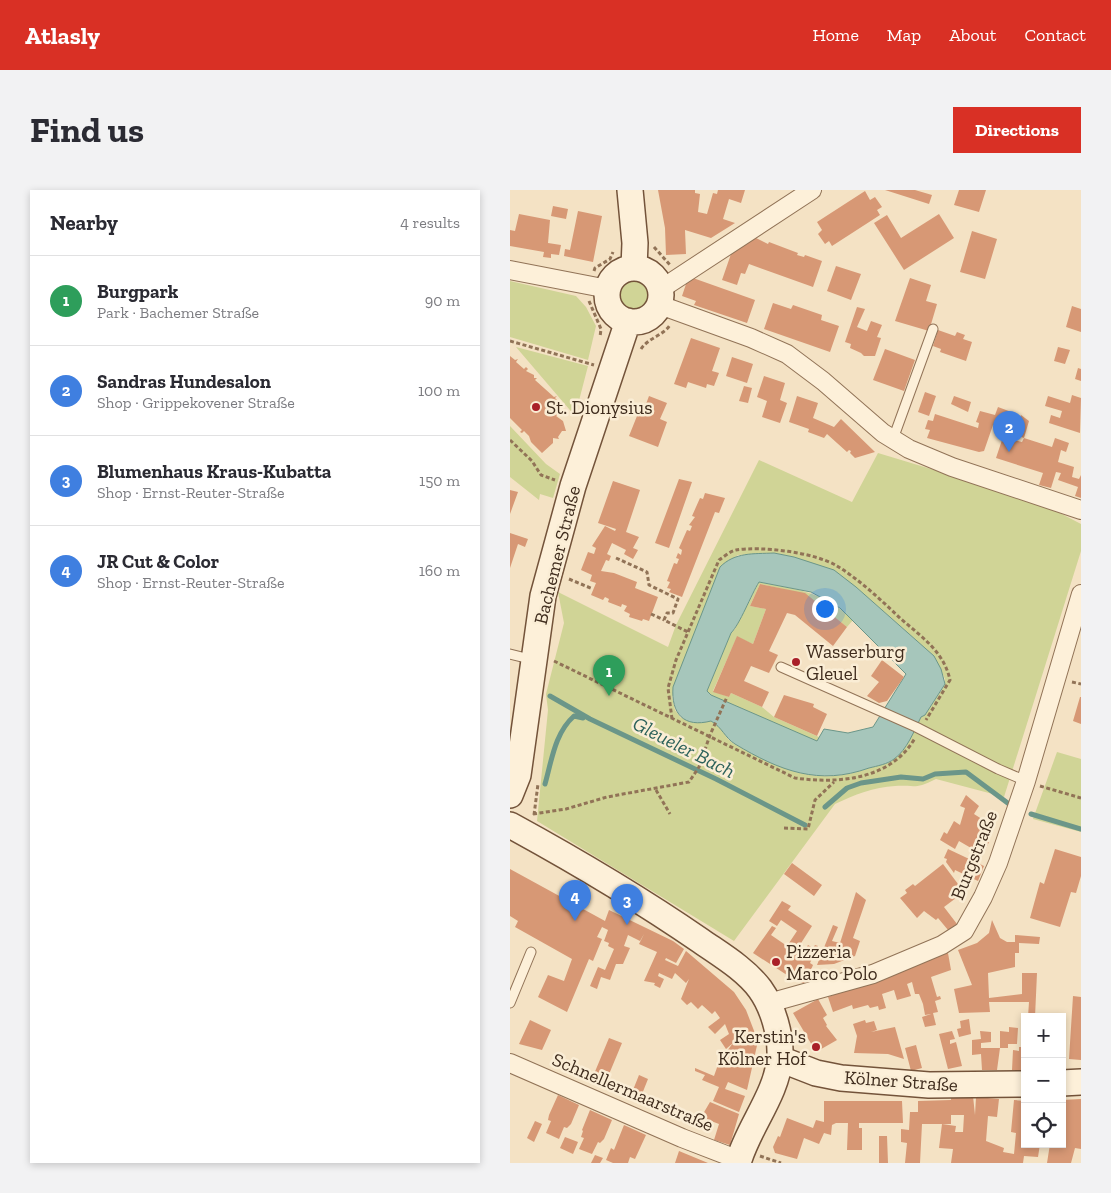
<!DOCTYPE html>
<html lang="en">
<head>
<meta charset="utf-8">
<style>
  body { margin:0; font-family:"Zilla Slab",serif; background:#f2f2f3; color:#2b2b33 }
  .controls { position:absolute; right:15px; bottom:15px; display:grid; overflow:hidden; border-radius:0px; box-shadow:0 2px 8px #0003 }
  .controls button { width:45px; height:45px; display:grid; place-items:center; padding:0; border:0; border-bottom:1px solid #e1e1e2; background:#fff; color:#2b2b33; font:25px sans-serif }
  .you { position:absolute; left:314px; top:418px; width:18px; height:18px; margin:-12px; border:4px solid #fff; border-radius:50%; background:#1a73e8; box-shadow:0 0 0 8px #1a73e833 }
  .badge { display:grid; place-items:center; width:32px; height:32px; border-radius:50%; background:#d93025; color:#fff; font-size:16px; font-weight:700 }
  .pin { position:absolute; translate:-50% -41px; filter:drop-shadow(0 1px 2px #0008) }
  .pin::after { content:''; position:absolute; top:26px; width:18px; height:15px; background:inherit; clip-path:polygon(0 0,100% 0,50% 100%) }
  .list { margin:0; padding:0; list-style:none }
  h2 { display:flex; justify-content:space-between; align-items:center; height:65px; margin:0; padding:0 20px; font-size:21px }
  h2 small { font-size:16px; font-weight:400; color:#7c7c81 }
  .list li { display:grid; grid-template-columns:32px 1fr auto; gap:15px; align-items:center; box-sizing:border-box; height:90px; padding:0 20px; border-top:1px solid #e1e1e2 }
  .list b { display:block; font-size:19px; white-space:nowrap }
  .list p { margin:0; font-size:16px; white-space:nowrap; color:#7c7c81 }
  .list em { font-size:16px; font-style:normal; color:#7c7c81 }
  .icon { flex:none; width:28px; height:28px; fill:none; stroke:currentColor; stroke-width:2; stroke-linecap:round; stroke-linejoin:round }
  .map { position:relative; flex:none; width:571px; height:973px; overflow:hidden; border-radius:0px }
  header { display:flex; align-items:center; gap:30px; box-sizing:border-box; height:70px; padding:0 25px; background:#d93025; color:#fff }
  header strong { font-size:24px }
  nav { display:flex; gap:28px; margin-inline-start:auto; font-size:18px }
  .intro { display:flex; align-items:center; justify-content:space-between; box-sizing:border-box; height:120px; padding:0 30px }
  h1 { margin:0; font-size:35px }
  .button { padding:12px 22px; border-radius:0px; background:#d93025; color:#fff; font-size:18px; font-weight:700 }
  main { display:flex; gap:30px; padding:0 30px }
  aside { flex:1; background:#fff; border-radius:0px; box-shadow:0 2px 8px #0003 }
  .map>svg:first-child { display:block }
  .green { fill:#d0d496; fill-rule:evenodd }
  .water { fill:#a6c6bb; stroke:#6b9689; fill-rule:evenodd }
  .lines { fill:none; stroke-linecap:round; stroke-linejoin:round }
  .stream { stroke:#6b9689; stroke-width:5 }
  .building { fill:#d79875 }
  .lane-casing { stroke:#917357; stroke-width:11 }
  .street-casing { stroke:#917357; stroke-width:20 }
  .secondary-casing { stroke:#73533a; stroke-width:28 }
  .path { stroke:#917357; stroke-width:3; stroke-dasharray:4 2.5; stroke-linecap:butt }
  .lane { stroke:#fdf0d9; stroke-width:9 }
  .street { stroke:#fdf0d9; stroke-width:18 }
  .secondary { stroke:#fdf0d9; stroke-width:25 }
  .poi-dot { fill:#a91f28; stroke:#faedd5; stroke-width:2 }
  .labels { text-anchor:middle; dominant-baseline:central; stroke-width:5; stroke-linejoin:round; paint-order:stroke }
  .poi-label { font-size:19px; fill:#3f2c1d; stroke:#faedd5; text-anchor:start }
  .street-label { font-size:19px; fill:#3f2c1d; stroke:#faedd5 }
  .water-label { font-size:20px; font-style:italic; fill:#2b615a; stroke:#faedd5 }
</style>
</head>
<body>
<header>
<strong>Atlasly</strong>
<nav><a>Home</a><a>Map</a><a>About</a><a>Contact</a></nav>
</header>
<div class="intro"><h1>Find us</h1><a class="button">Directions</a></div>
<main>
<aside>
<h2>Nearby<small>4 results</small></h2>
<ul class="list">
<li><span class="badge" style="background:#2e9e5b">1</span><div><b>Burgpark</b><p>Park · Bachemer Straße</p></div><em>90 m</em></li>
<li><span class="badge" style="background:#3f7fe0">2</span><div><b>Sandras Hundesalon</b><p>Shop · Grippekovener Straße</p></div><em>100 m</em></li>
<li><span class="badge" style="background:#3f7fe0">3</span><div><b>Blumenhaus Kraus-Kubatta</b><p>Shop · Ernst-Reuter-Straße</p></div><em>150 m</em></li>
<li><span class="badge" style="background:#3f7fe0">4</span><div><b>JR Cut &amp; Color</b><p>Shop · Ernst-Reuter-Straße</p></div><em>160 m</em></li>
</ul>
</aside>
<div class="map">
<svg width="571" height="973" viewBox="0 0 571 973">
  <rect width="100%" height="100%" fill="#f4e2c4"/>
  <!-- green -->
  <path class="green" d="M108 105a16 16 0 1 1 32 0a16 16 0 1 1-32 0Z
    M 0,91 L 66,106 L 76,117 L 86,136 L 78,170 L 0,147 Z
    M 6,157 L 78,176 L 65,226 Z
    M 0,236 L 36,274 L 50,284 L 43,308 L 30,304 L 29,310 L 0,287 Z
    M 368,263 L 527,311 L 571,334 L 571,361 L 494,607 L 426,589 C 404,600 406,595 385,596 C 364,597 344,605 325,614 L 224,751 L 27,631 L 38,520 L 36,504 L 54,433 L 48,402 L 158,457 L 166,435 L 249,270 L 342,312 ZM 264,363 L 284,367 L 346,397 L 424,466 L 435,489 L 435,495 L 415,525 L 411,527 C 404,540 397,560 384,569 C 378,574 367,576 359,578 C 307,597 275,581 228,556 C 213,548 217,544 208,535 C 200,527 181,529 171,528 L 165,520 L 162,507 L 210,377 L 228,365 Z
    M 249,392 C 286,399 315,402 343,430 L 337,437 L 295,404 L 250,394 L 240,416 L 256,419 L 243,454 L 227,447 L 203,501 L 219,507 L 221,503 L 252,517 L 264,527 L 309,547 L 307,552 L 201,505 L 197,501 L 221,443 L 225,439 Z
    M 547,562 L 571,569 L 571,642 L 523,629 Z"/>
  <!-- water -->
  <path class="water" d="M 264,363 L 284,367 L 324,380 L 346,397 L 424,466 L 431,479 L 435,494 L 415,525 L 411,527 C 404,541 397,560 384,569 C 378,574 367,576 359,578 C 309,596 270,581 225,554 C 215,548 212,537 201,531 C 174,538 161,524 163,497 L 210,377 C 225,362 243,364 264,363 ZM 249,392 L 301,402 L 330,418 L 396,484 L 363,537 L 338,543 L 314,539 L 307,551 L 201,505 L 197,501 L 221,443 C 230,434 241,405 249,392 Z"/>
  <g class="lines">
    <!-- stream -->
    <path class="stream" d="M 40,506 L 80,529 L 206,589 L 295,635
      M 35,594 C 42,569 45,543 64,526 L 73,528
      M 315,617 L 337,598 L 351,593 L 391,587 L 413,589 L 425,584 L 456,582 L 499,614
      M 521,624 L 571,639"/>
  </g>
  <!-- building -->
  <path class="building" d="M 148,0 L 185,0 L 185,3 L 190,4 L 188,22 L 197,24 L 203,3 L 207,4 L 208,0 L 235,0 L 231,13 L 219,9 L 213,29 L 225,33 L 201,48 L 175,40 L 176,64 L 156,65 L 155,38 Z
    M 375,0 L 405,0 L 422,5 L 419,14 Z
    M 449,0 L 476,0 L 469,22 L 444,15 Z
    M 355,1 L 360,10 L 365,7 L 372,17 L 367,20 L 370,25 L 322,56 L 319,51 L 315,54 L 308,44 L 312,40 L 307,32 Z
    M 43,16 L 58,19 L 56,29 L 41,26 Z
    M 68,21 L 92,26 L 83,72 L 54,66 L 55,59 L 60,60 Z
    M 9,24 L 40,30 L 38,53 L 51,55 L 49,65 L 41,64 L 41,68 L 33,67 L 34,62 L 0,56 L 0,40 L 5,41 Z
    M 429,24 L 444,48 L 394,80 L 364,33 L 377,25 L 391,48 Z
    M 462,41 L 487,49 L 475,89 L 450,82 Z
    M 246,48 L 258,54 L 259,52 L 288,63 L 287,65 L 294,67 L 295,65 L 312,71 L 303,97 L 239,74 L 235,84 L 231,83 L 227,95 L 212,90 L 221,64 Z
    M 326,76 L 351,84 L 341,110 L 317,101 Z
    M 183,88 L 245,110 L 237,133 L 184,115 L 186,111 L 172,106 L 177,91 Z
    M 400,88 L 421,95 L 416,111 L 427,114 L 419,141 L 385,131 Z
    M 263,113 L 281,119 L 283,115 L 312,125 L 311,130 L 329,136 L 320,162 L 254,139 Z
    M 562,116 L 571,119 L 571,142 L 556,137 Z
    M 347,117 L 355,119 L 347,137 L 357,141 L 361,131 L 372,135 L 367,147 L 371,148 L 365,166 L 354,166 L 351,163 L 340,158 L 341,154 L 335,152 Z
    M 428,140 L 445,146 L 447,142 L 455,145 L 453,149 L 462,152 L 456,171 L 430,162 L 431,159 L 423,156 Z
    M 181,148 L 210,158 L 202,181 L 209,183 L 204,196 L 197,194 L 196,198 L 178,192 L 176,198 L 164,194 Z
    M 548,157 L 560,160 L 555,174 L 544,171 Z
    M 375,159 L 405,170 L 394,201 L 363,190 Z
    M 0,166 L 5,170 L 8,169 L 6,172 L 14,179 L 16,177 L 18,179 L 16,181 L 24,185 L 24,188 L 27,188 L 25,190 L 44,207 L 47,206 L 45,208 L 51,214 L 55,213 L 52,215 L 52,221 L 46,226 L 53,231 L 56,241 L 52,241 L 48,247 L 49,249 L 43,248 L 43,253 L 32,263 L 21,252 L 19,246 L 14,241 L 12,243 L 10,242 L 12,240 L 0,228 Z
    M 222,167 L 243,174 L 237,193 L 216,186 Z
    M 568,178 L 571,179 L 571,191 L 565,189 Z
    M 254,186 L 275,193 L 270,210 L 277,213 L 270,233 L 252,227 L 257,211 L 247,207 Z
    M 234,196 L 242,198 L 238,213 L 229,211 Z
    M 415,202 L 426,206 L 419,226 L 408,222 Z
    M 562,205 L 571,208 L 570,243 L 539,233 L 541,225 L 550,228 L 552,221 L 535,216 L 538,206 L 560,213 Z
    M 139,206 L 157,213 L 150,229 L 157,232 L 148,257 L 119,246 L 129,221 L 133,222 Z
    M 287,206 L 308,213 L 303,228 L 324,237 L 331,229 L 365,262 L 345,268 L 340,263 L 341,261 L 339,260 L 337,262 L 317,244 L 314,248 L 298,242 L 299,239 L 279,232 Z
    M 444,206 L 461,212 L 458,222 L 441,214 Z
    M 488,217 L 504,223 L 498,240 L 483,235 L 474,261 L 469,262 L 417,248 L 420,240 L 415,239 L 418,230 L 423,231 L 425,224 L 468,238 L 469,233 L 466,232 L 470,221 L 485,225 Z
    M 511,225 L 519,231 L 514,248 L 505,245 Z
    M 493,247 L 512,252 L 514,248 L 542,257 L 545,248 L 559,253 L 556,262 L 551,260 L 548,272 L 564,277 L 562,287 L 569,289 L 571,285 L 571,308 L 565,306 L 568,297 L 548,290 L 551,283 L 546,282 L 541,298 L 529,295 L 533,283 L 486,268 Z
    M 169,289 L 182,292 L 159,358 L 145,353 Z
    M 103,291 L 130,300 L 116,342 L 129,347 L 123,358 L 128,360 L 123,369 L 114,364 L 116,360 L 102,353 L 97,364 L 101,366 L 99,371 L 96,370 L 91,381 L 104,383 L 127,392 L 125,398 L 148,407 L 139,431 L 133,429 L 132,431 L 119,427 L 120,424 L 114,421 L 117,416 L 112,414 L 111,417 L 98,412 L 99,409 L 95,407 L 93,410 L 81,405 L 86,393 L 80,391 L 82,385 L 71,380 L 78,362 L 84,364 L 86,358 L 82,356 L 95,336 L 105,341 L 106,339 L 88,333 Z
    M 0,300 L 8,302 L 0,324 Z
    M 195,303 L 215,308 L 209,323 L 205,322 L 172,407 L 159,402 L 161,399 L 157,398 L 160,392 L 157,391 L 164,373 L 167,374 L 169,369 L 166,368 L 168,363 L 171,365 L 172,360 L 169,358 L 177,340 L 180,341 L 182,336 L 179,335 L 185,327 L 182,326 L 190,308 L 193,309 Z
    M 0,343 L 18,349 L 15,357 L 8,354 L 0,378 Z
    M 250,394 L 295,403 L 337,437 L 323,456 L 285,425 L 277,423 L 259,461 L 268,465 L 259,483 L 241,476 L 234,491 L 259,502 L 252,517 L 221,503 L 219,507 L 203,502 L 227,446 L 243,454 L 256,419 L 240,416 Z
    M 372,470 L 394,487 L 377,511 L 369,513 L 357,506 L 369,492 L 361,486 Z
    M 274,505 L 304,514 L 303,517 L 317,524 L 307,546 L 264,527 Z
    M 570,507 L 571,507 L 571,534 L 563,531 Z
    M 456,605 L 469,616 L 464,624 L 478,633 L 473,649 L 479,652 L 473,665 L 449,651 L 445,659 L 430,650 L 434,642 L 437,644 L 444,631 L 450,635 L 455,618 L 450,616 Z
    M 438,659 L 474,676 L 468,691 L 445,680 L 444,683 L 436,672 L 437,669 L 434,668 Z
    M 545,659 L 571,667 L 571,686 L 566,703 L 561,702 L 550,737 L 520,728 L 530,692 L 534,694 Z
    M 282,673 L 312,695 L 304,706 L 274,684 Z
    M 433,674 L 454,702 L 434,717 L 447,734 L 438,740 L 428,728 L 426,730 L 414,721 L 407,728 L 390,708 L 397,703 L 395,700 L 403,694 L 405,696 Z
    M 0,679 L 95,731 L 99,720 L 163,751 L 174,759 L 166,773 L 156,768 L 155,770 L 168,776 L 176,761 L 224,802 L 236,820 L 248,851 L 237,900 L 218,892 L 215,899 L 235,906 L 229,922 L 203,911 L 209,897 L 192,890 L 195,885 L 185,881 L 185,878 L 204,886 L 209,872 L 223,853 L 216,859 L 210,850 L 219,844 L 215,834 L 205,844 L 198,837 L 210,828 L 205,821 L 202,824 L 192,815 L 188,819 L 181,812 L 177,815 L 171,809 L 179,789 L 176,793 L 165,783 L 162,789 L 149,783 L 148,786 L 154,789 L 150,798 L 144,795 L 145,793 L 134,791 L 147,762 L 129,754 L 134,744 L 130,751 L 118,745 L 114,756 L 120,758 L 113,774 L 106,774 L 100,790 L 91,787 L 87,799 L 80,796 L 88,777 L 95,780 L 104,759 L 98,756 L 99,753 L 94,751 L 98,740 L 92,737 L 87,747 L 92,749 L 83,771 L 79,769 L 57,822 L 28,807 L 38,785 L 54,791 L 62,769 L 5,737 L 8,731 L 0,726 Z
    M 346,702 L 356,710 L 343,748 L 350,751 L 345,766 L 324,774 L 307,775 L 323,735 L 328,737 L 322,751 L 330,753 Z
    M 272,711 L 281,716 L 278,720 L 302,736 L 286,761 L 292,765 L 298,755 L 303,758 L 305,755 L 308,756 L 300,773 L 303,775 L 295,794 L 280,787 L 243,763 L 262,736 L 266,738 L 261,745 L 277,756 L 287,741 L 271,730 L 267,736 L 259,731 Z
    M 482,730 L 490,748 L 497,752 L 505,752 L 505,745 L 530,747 L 529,754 L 509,753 L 509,763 L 505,763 L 505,777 L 478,783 L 479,808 L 512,804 L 512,783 L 527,783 L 525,827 L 518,827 L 519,812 L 479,812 L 480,822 L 449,823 L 444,799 L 462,795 L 448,760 L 467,753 L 479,743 Z
    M 438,763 L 441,780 L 421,787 L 427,807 L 430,806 L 431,809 L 425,811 L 428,822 L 423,823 L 426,835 L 415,837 L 412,827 L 421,824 L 415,825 L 413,814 L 409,804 L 405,804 L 402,792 L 397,794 L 401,806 L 387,810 L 384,800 L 372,804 L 376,818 L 369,820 L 368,816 L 360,818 L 358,815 L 343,819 L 342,815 L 323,822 L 318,807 L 336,800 L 340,811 L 336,800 Z
    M 563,806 L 571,807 L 571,870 L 559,869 Z
    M 308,809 L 317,825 L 313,828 L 317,835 L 316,836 L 327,850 L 306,862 L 283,823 Z
    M 459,829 L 461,844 L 449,847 L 447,839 L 451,838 L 450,831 Z
    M 20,830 L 41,840 L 32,860 L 9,854 Z
    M 355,830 L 356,833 L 364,831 L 367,840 L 361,842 L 385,837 L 394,869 L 378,864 L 344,863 L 347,846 L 343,834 Z
    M 499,837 L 508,838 L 507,854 L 498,854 L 498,858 L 490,858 L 490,841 L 499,842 Z
    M 442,841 L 445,849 L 440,850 L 440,854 L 446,852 L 452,876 L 438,879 L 429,844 Z
    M 470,841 L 481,842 L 481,852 L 471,853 L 471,858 L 490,858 L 487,880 L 472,880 L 471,864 L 462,865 L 462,850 L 471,849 Z
    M 99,848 L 112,853 L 97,889 L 84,884 Z
    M 406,855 L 412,878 L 401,881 L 395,858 Z
    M 509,857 L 515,857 L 515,880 L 502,880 L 503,860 L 509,861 Z
    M 129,885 L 138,889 L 132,904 L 123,900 Z
    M 48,905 L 69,915 L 61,934 L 57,938 L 54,937 L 49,949 L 36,943 L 41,931 L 38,930 L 39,925 Z
    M 463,906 L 465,925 L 466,907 L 489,909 L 487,927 L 478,926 L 476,951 L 494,958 L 493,962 L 504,964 L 506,943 L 501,942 L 504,910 L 515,911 L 515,954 L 530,954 L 528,967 L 514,966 L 513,973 L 441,973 L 443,959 L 429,958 L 432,934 L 446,936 L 445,942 L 453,942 L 454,925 L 441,925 L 441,934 L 412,934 L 410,973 L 395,973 L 397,953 L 391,952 L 391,939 L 399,940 L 400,922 L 408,922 L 408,911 L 441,910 L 441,907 Z
    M 571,909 L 571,959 L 565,958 L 561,973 L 537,973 L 540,954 L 552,954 L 552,910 Z
    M 314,911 L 392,911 L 393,933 L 349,933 L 349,938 L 352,938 L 352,960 L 337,960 L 338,933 L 326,933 L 322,935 L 321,945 L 314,943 L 309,954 L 294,948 L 287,969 L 265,963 L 263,957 L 268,946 L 270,947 L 277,928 L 303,938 L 306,930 L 314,932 Z
    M 200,912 L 229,924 L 220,955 L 204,950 L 209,934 L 196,929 L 195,931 L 190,929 Z
    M 80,920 L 102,930 L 94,949 L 90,953 L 88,952 L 82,964 L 69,959 L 74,948 L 71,947 L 73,941 L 72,940 Z
    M 25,931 L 32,934 L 24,952 L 17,948 Z
    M 114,935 L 136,945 L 125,969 L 120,967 L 118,973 L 103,973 L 96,970 L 101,958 L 104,960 Z
    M 369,946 L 377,946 L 378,973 L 369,973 Z
    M 55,947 L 68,952 L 63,964 L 50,958 Z
    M 169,961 L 198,973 L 165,973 Z
    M 85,965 L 93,968 L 90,973 L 81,973 Z"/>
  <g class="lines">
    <!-- lane casing -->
    <g class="lane-casing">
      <path id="lane" d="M 383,249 L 423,139
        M 0,464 L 24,470
        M 271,477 L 406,537 L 488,579 L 516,591
        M 0,813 L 21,762"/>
    </g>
    <!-- street casing -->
    <g class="street-casing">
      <path id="street" d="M 0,80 L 98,99
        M 151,99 L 302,0
        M 150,115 L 241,148 L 277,164 L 313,191 L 373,243 L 399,259 L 442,277 L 571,320
        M 259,813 L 363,784 L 432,755 L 454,741 L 473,707 L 488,673 L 516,591 L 571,404
        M 0,873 L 172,948 L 229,970"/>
    </g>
    <!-- secondary casing -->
    <g class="secondary-casing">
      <path id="secondary" d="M 120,0 L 125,53 L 124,78
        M97 105a27 27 0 1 1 54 0a27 27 0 1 1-54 0Z
        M 0,605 L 8,585 L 33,406 L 63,296 L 118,131
        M 0,635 C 66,671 130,709 191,751 C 211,765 235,779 250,799 C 263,817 271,845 270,867 C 267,905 238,937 228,973
        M 270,869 L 306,883 L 331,888 L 419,895 L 515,894
        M 552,893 L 571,892"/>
    </g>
    <!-- path -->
    <path class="path" d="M 144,57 L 160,75
      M 84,81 L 85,78 L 100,69 L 103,62
      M 79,111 L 91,139 L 90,147
      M 0,151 L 84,175
      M 131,159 C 138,148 154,145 160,135
      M 0,250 L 22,271 L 31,285 L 45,290
      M 106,368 L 137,382 L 139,395 L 168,409 L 163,423 L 157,423 L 154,430 L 178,442
      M 59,389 L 83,399
      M 141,424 L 154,430
      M 44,471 L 285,588 C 328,594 381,590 405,548
      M 562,492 L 571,494
      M 162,529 L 158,498 L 166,470 L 209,370 C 214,367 220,361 226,360 C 251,356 304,362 327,376 C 350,390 371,410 391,429 C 412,447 434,462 440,490 L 416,530
      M 530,596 L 571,608
      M 146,600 L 160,624
      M 23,624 L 56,619 L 97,607 L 179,592 L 189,577 L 200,545 L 217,507
      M 24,625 L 28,594
      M 274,638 L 298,639 L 305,610 L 324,592
      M 250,966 L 271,973"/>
    <!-- lane -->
    <use href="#lane" class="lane"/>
    <!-- street -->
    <use href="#street" class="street"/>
    <!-- secondary -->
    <use href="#secondary" class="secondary"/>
  </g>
  <!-- markers -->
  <g class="poi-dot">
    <circle cx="26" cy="217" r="5"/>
    <circle cx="286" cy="472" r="5"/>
    <circle cx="266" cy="772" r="5"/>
    <circle cx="306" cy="857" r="5"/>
  </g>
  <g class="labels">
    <!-- poi labels -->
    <g class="poi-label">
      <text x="36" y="217">St. Dionysius</text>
      <text x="296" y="461">Wasserburg<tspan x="296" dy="22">Gleuel</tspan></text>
      <text x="276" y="761">Pizzeria<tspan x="276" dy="22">Marco Polo</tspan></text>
      <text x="296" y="846" text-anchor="end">Kerstin's<tspan x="296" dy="22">Kölner Hof</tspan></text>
    </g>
    <!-- street labels -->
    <g class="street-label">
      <text transform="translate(47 365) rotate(-76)">Bachemer Straße</text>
      <text transform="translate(464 665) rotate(-68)">Burgstraße</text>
      <text transform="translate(391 891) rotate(4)">Kölner Straße</text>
      <text transform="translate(123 902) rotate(23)">Schnellermaarstraße</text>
    </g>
    <!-- water labels -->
    <g class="water-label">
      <text transform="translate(174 557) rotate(27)">Gleueler Bach</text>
    </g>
  </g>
</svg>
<div class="controls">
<button>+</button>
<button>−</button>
<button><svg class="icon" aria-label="locate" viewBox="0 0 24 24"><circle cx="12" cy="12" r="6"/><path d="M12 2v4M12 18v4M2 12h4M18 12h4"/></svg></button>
</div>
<div class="you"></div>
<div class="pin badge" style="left:99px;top:506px;background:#2e9e5b">1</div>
<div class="pin badge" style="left:499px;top:262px;background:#3f7fe0">2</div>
<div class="pin badge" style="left:117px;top:735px;background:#3f7fe0">3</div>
<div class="pin badge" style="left:65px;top:731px;background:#3f7fe0">4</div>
</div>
</main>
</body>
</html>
